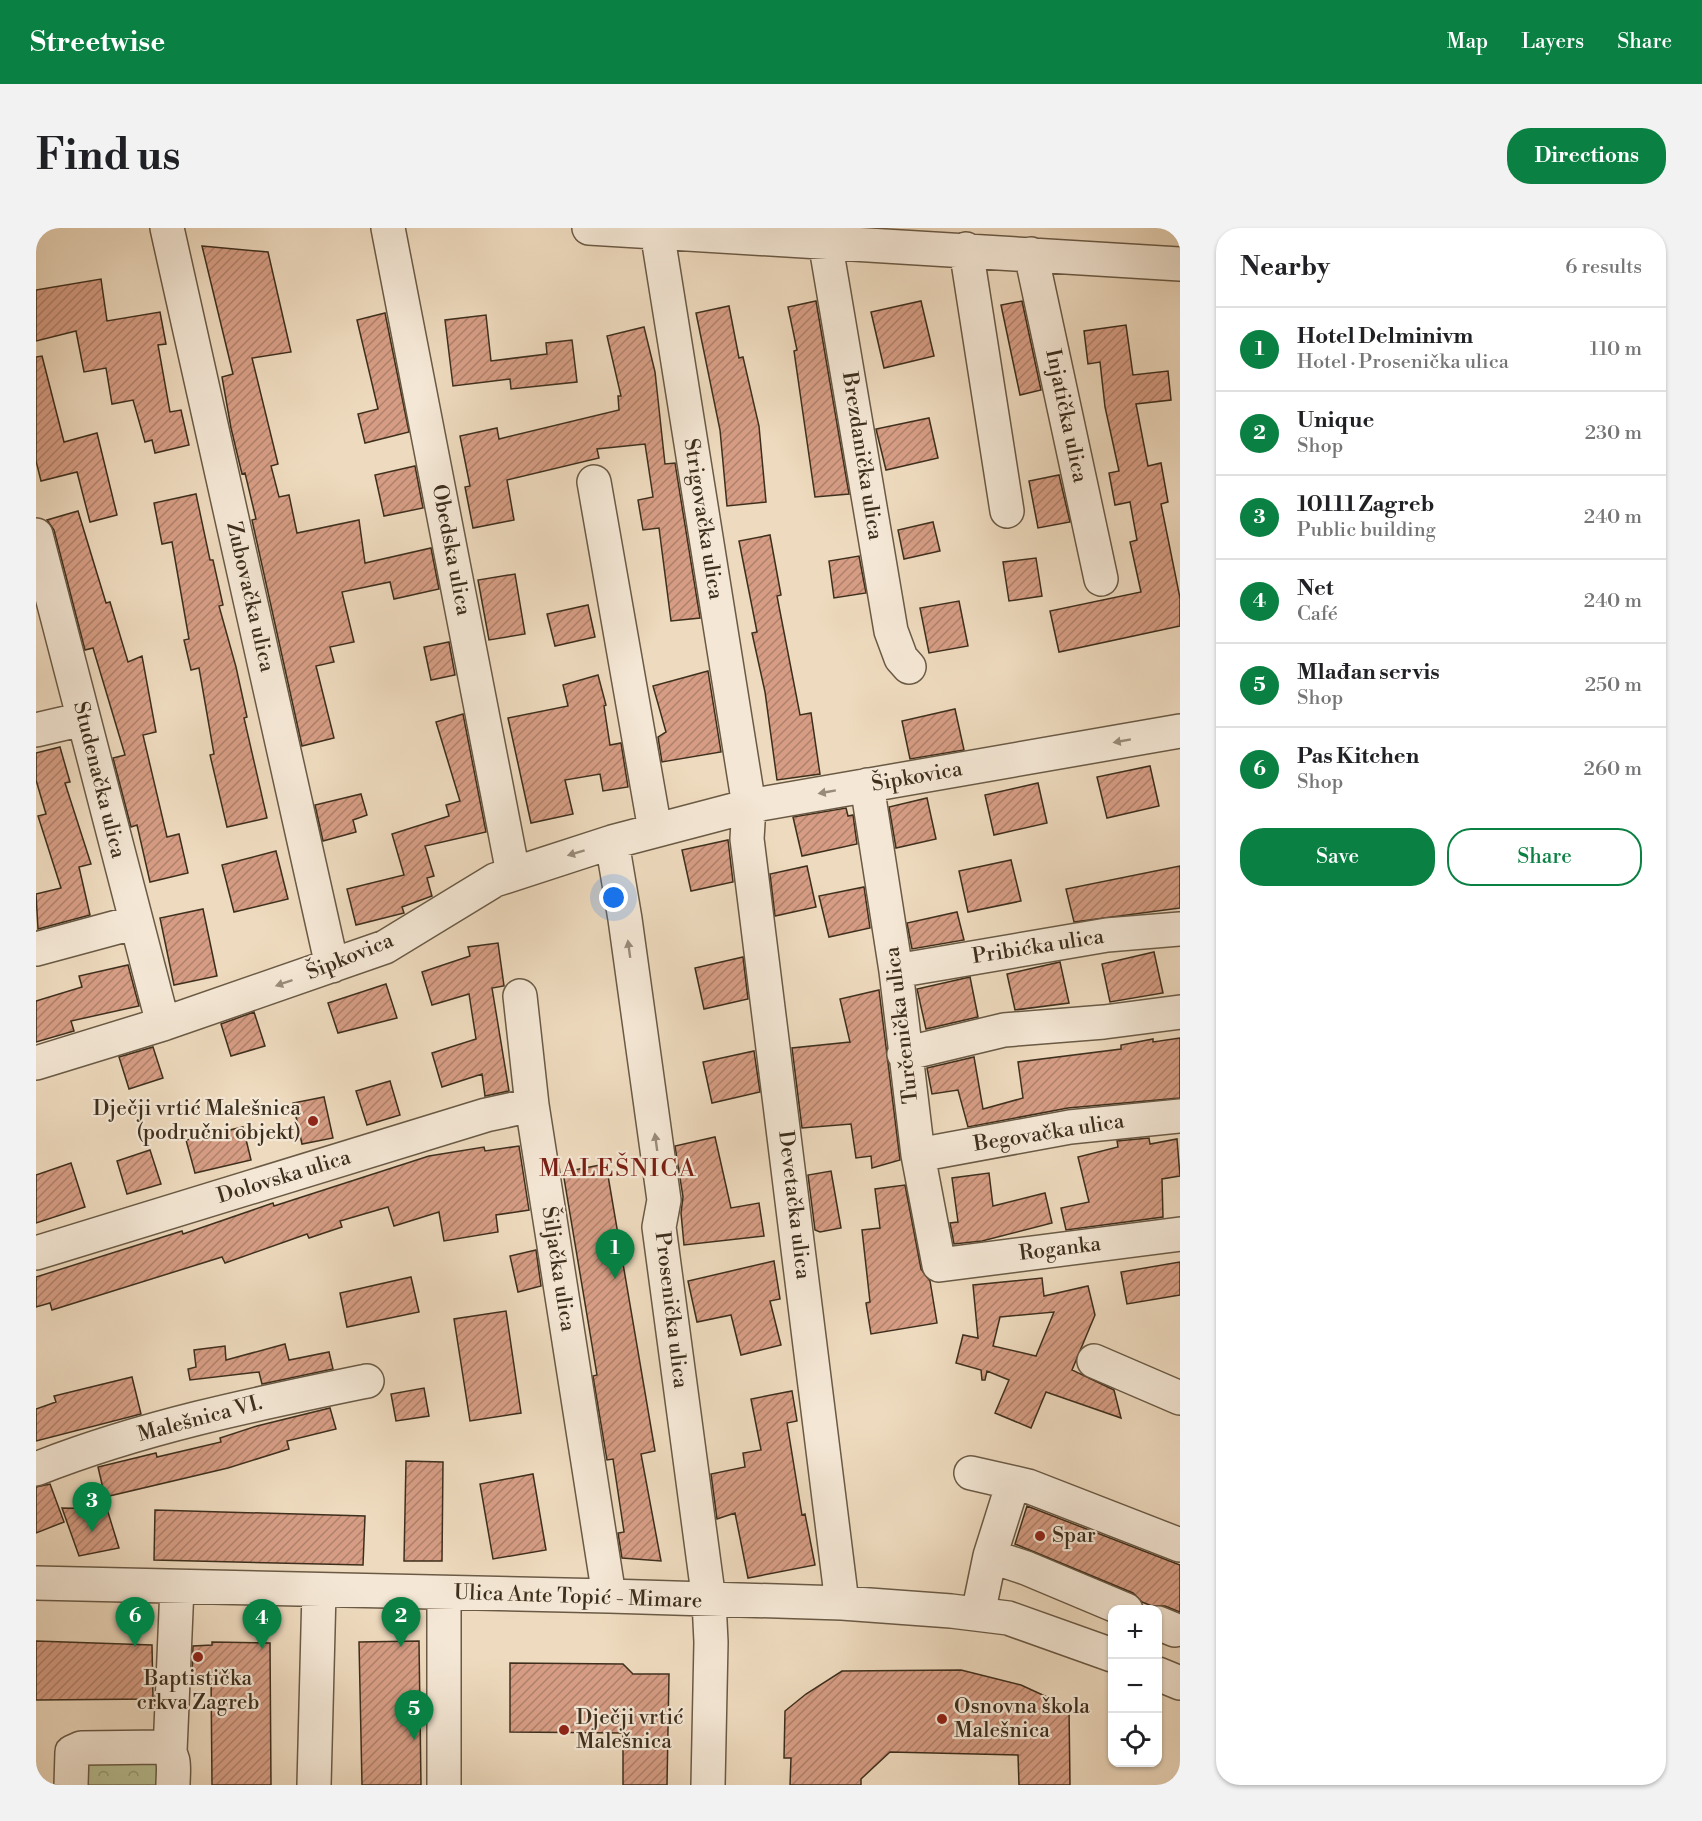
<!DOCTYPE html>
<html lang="en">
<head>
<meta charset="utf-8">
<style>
  body { margin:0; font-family:"Libre Bodoni",serif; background:#f2f2f2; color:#202124 }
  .controls { position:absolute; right:18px; bottom:18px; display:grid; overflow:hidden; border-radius:12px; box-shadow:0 2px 4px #0004 }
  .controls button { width:54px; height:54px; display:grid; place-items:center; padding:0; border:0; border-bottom:2px solid #e0e0e0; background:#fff; color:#202124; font:30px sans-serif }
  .you { position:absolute; left:578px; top:670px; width:21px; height:21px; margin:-15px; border:4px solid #fff; border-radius:50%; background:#1a73e8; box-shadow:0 0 0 9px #1a73e833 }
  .badge { display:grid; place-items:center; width:39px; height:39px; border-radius:50%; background:#0b8043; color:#fff; font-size:20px; font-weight:700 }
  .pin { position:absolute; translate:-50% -50px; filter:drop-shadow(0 2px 3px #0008) }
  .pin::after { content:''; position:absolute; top:32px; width:21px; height:18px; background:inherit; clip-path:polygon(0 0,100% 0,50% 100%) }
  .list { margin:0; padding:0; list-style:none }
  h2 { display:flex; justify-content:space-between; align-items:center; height:78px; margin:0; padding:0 24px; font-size:26px }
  h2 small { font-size:20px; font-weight:400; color:#757577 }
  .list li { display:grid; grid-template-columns:39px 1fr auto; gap:18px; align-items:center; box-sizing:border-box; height:84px; padding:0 24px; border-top:2px solid #e0e0e0 }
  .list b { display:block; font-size:22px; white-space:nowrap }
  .list p { margin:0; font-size:20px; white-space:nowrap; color:#757577 }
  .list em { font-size:20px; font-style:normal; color:#757577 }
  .actions { display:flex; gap:12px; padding:18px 24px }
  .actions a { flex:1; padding:14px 0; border:2px solid #0b8043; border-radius:24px; text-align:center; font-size:21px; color:#0b8043 }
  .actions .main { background:#0b8043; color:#fff }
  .icon { flex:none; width:33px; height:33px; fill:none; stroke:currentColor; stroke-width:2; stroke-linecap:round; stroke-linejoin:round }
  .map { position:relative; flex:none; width:1144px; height:1557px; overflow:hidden; border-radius:24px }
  header { display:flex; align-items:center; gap:36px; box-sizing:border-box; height:84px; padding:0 30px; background:#0b8043; color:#fff }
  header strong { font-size:28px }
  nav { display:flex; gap:33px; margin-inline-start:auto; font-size:21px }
  .intro { display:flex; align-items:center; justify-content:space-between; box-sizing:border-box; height:144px; padding:0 36px }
  h1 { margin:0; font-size:42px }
  .button { padding:15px 27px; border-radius:24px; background:#0b8043; color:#fff; font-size:21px; font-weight:700 }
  main { display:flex; gap:36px; padding:0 36px }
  aside { flex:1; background:#fff; border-radius:24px; box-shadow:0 2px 4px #0004 }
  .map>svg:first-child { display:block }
  .park { fill:url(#park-crowns); stroke:#7b7858; stroke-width:1.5 }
  .building { fill:url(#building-hatch); stroke:#3e2f1d; stroke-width:1.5; fill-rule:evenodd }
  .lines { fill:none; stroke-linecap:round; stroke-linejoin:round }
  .minor-casing { stroke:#6a5a45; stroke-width:36 }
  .minor { stroke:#f4e7d5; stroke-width:33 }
  .oneway { fill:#998b79 }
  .poi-dot { fill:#8f2418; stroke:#f4e7d5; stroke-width:2 }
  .labels { text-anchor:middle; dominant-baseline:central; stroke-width:4.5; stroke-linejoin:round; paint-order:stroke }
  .street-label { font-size:21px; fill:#3e2f1d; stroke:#f4e7d5 }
  .poi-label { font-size:21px; fill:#3e2f1d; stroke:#f4e7d5; text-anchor:start }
  .quarter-label { font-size:24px; letter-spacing:1.5px; fill:#7a1f14; stroke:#f4e7d5 }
</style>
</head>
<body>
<header>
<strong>Streetwise</strong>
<nav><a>Map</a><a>Layers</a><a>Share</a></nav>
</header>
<div class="intro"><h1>Find us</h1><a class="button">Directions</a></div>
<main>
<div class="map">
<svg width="1144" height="1557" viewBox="0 0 1144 1557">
  <defs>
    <pattern id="park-crowns" width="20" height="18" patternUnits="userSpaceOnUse" patternTransform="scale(1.5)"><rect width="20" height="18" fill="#b8c093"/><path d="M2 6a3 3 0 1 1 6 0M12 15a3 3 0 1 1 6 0" fill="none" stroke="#979c77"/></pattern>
    <pattern id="building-hatch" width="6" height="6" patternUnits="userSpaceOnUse" patternTransform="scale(1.5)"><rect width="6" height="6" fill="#d69d84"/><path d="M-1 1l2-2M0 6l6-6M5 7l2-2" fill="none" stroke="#af806b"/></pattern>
  </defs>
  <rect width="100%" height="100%" fill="#eedabe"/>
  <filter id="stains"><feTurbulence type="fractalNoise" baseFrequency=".00333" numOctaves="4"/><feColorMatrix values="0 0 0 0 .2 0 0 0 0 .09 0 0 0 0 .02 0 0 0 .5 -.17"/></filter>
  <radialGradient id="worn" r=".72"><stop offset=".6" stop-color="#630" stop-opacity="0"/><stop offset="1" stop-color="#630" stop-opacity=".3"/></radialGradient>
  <!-- park -->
  <path class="park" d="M 129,1530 L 130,1557 L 30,1557 L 29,1532 Z"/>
  <!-- building -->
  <path class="building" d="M 166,18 L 232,24 L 255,124 L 216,130 L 242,236 L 235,238 L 243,269 L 253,267 L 261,305 L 323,292 L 329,335 L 395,320 L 403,361 L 358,371 L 354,354 L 306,364 L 318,414 L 294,419 L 298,434 L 280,438 L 298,510 L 266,518 L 216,292 L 220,291 L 209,245 L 206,246 L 195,200 L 186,149 L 197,146 Z
    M 65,51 L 71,93 L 124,84 L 130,116 L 122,117 L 134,184 L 145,182 L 153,217 L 119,225 L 116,212 L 109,214 L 97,172 L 76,176 L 70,140 L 48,144 L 40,103 L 0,113 L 0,62 Z
    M 780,73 L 813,266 L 779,269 L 758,123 L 761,122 L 752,79 Z
    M 885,73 L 898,128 L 848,140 L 835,84 Z
    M 986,73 L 1005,162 L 984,167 L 965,77 Z
    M 693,78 L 703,130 L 707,129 L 723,198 L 730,274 L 691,278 L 684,202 L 660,85 Z
    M 349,85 L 373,204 L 329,215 L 322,186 L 342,181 L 321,92 Z
    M 450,87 L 455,133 L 511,126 L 510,115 L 536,112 L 541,154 L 475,161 L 474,151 L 417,158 L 409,92 Z
    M 1090,97 L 1097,147 L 1132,143 L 1135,172 L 1100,176 L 1112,238 L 1125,235 L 1132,274 L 1125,276 L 1144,370 L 1144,398 L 1023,424 L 1014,383 L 1105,364 L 1094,314 L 1101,312 L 1094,274 L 1079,277 L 1073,245 L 1083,243 L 1069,179 L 1064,134 L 1052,136 L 1048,103 Z
    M 608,99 L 619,144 L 629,236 L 639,235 L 664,390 L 635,393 L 623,300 L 607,302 L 602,272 L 617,269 L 609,216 L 561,221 L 563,230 L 471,252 L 478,292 L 437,300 L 429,259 L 434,258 L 424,208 L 461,200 L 463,211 L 583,182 L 582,168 L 585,168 L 571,108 Z
    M 6,128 L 28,214 L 61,205 L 81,287 L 54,294 L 41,244 L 5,253 L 0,233 L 0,129 Z
    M 893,190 L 902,230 L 850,242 L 840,201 Z
    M 379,238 L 387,280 L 348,288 L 339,247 Z
    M 1023,247 L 1034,294 L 1002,300 L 993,253 Z
    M 160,266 L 174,332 L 177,332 L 187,377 L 183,378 L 200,439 L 211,489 L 208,490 L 231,590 L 191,599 L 174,527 L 178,526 L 163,440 L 155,442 L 148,412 L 153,411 L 136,314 L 126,316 L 118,275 Z
    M 42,283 L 70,375 L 74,374 L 92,434 L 106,428 L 120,504 L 107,507 L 131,609 L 143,606 L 152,645 L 114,654 L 101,597 L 95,599 L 77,530 L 89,527 L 57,420 L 49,422 L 18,302 L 11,292 Z
    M 897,294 L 904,323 L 868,331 L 862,302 Z
    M 734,307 L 745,367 L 741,368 L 764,487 L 775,485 L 784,546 L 741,552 L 729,464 L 716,405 L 721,404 L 703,313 Z
    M 823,328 L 830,365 L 798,370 L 793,333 Z
    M 1000,330 L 1006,368 L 973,373 L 967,334 Z
    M 479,346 L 489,406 L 453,412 L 442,352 Z
    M 923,373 L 932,418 L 893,425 L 884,380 Z
    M 552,377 L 559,409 L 519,418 L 511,386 Z
    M 413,414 L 419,447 L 395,452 L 388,419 Z
    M 672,443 L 685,524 L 626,534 L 622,509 L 630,504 L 617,458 Z
    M 562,447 L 570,477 L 568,478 L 574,517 L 585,515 L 592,559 L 567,563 L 564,546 L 529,552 L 537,586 L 495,595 L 472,490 L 532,478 L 527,457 Z
    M 919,481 L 928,522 L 874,531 L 866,493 Z
    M 427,486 L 450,604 L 389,618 L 398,648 L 391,650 L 396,668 L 366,679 L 368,685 L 320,697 L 311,661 L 368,647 L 356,606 L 413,588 L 410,577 L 424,573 L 400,494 Z
    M 24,519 L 34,554 L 29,555 L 55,636 L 43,639 L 54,687 L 2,701 L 0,666 L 25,660 L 2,588 L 10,586 L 0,552 L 0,525 Z
    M 1114,538 L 1123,578 L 1071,590 L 1061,549 Z
    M 1002,555 L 1011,595 L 958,607 L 949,567 Z
    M 325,566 L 331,587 L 317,592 L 320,604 L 287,613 L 279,577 Z
    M 891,570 L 900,611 L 860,620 L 853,579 Z
    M 810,580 L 812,588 L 817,587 L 821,616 L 766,628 L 757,589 Z
    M 692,612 L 697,654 L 655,663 L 646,622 Z
    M 240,623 L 252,671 L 198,684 L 186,637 Z
    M 975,632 L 985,673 L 932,684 L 923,643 Z
    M 771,638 L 780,679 L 739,688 L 734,646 Z
    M 1144,638 L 1144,680 L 1038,694 L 1030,661 Z
    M 828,659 L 834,700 L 793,709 L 783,668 Z
    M 167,681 L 181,748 L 138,757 L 124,690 Z
    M 921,684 L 928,712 L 876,721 L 871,695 Z
    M 462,715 L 468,758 L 456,760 L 473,863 L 449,868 L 446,846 L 406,859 L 396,825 L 440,811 L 433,766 L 396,777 L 386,744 L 434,728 L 432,719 Z
    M 1118,724 L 1127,765 L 1074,774 L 1066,736 Z
    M 707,729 L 712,771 L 668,781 L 659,740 Z
    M 1024,734 L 1033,775 L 979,782 L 971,746 Z
    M 92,737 L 103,778 L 35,793 L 38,803 L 0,814 L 0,773 L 46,759 L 43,748 Z
    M 934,749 L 942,789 L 890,801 L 881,761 Z
    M 350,756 L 361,790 L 302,805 L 292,775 Z
    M 843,762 L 864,932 L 836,940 L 835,928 L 820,930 L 815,896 L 766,900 L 756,820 L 814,814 L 804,771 Z
    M 218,784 L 229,818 L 195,828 L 185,796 Z
    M 1144,810 L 1144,870 L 1032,880 L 932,899 L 922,862 L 896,866 L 891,840 L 938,829 L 947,881 L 987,870 L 982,834 L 1085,821 L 1085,817 L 1117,811 L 1117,814 Z
    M 117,819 L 127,850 L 93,861 L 83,829 Z
    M 718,823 L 724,864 L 676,875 L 667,834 Z
    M 354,853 L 364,887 L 331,897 L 320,863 Z
    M 288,869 L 297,910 L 266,916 L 257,875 Z
    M 207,899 L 215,932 L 159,945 L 150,912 Z
    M 679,909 L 695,980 L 723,975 L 728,1008 L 648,1017 L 645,985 L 647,969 L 639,918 Z
    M 1113,910 L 1114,916 L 1141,911 L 1144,948 L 1126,951 L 1127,989 L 1030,1002 L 1025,980 L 1053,974 L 1042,929 L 1082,919 L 1081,913 Z
    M 483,918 L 493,982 L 460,987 L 462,1004 L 408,1013 L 403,984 L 358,998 L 352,979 L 304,993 L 306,999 L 273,1010 L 271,1006 L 189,1035 L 186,1029 L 16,1082 L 14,1075 L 0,1079 L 0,1049 L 146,1003 L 147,1006 L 237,975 L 238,978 L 393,928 L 448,919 L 449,923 Z
    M 114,922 L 125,956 L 91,966 L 81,933 Z
    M 35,935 L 49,979 L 0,995 L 0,947 Z
    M 570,936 L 619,1223 L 605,1226 L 625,1333 L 586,1330 L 582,1305 L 588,1304 L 577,1231 L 571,1232 L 557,1148 L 561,1147 L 527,944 Z
    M 795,943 L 805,1000 L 784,1004 L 779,1002 L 772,947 Z
    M 953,945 L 957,978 L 1009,965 L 1016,995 L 946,1013 L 918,1016 L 914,995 L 922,994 L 916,950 Z
    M 869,957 L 885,1041 L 894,1053 L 901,1095 L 835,1106 L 830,1075 L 834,1074 L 826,1002 L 844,1000 L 839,961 Z
    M 500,1022 L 505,1058 L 482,1064 L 474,1028 Z
    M 738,1033 L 744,1071 L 734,1073 L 745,1117 L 705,1127 L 695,1087 L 661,1094 L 652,1053 Z
    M 1144,1034 L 1144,1067 L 1091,1076 L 1085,1044 Z
    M 375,1049 L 383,1084 L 311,1099 L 304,1065 Z
    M 1006,1050 L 1008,1068 L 1052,1058 L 1059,1087 L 1036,1142 L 1078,1162 L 1085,1190 L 1010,1164 L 995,1200 L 959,1185 L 973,1152 L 951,1143 L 949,1152 L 946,1152 L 945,1142 L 920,1135 L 927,1107 L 942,1110 L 937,1057 ZM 1018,1084 L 1000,1128 L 957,1118 L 964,1089 Z
    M 470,1083 L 485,1185 L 434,1193 L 418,1091 Z
    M 249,1116 L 253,1132 L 293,1124 L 297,1141 L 226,1156 L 223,1144 L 154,1152 L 152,1141 L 160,1139 L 158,1122 L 189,1118 L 190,1132 Z
    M 96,1149 L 105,1186 L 0,1213 L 0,1181 L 20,1174 L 18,1168 Z
    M 388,1160 L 393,1188 L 360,1193 L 355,1166 Z
    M 756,1163 L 761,1193 L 751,1195 L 766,1287 L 769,1286 L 779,1337 L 712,1350 L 699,1285 L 681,1291 L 675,1246 L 709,1239 L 707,1225 L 725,1222 L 715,1171 Z
    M 294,1180 L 300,1201 L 251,1213 L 253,1221 L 192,1240 L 69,1269 L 62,1239 L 120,1225 L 121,1229 L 185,1214 L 184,1210 L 221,1198 Z
    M 370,1233 L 407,1234 L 406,1333 L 368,1333 Z
    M 497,1246 L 510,1322 L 457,1331 L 444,1256 Z
    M 14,1256 L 28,1294 L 0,1305 L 0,1259 Z
    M 991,1278 L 1144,1337 L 1144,1384 L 1129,1378 L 1116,1378 L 1106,1374 L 1097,1365 L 979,1316 Z
    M 26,1280 L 71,1281 L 83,1320 L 43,1328 Z
    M 119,1282 L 329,1288 L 327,1337 L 118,1332 Z
    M 0,1413 L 116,1417 L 117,1471 L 0,1472 Z
    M 383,1413 L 385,1557 L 326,1557 L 323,1414 Z
    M 176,1414 L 234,1415 L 235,1557 L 176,1557 L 175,1447 L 156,1447 L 157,1418 L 176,1417 Z
    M 474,1435 L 587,1436 L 597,1446 L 633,1446 L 631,1557 L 587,1557 L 587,1505 L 474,1504 Z
    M 925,1442 L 985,1457 L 1033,1479 L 1034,1557 L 983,1557 L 982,1527 L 854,1524 L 825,1551 L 825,1557 L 754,1557 L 755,1530 L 748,1530 L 749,1483 L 770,1466 L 806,1443 Z"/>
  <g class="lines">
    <!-- minor casing -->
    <g class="minor-casing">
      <path id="minor" d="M 131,0 L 296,738
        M 352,0 L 477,645
        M 553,0 L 1144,36
        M 621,3 L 713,578 L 711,611 L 806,1375
        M 789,13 L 855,403 L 865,430 L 873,439
        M 930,21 L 971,283
        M 995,26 L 1065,351
        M 558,254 L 619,602
        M 0,307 L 127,796
        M 0,502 L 47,491
        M 831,557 L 860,743 L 882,927 L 903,1037 L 1144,1006
        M 576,614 L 589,691 L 628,972 L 623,999 L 673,1373 L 675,1414 L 672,1557
        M 0,721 L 100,694
        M 860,743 L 1071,707 L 1144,701
        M 484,768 L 496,877 L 573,1368
        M 868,826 L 968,802 L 1068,794 L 1144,784
        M 0,835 L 127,796 L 349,719 L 459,652 L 576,614 L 713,578 L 1144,503
        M 882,927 L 1034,899 L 1144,888
        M 0,1025 L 450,887 L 496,877
        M 1058,1133 L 1144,1170
        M 0,1241 C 106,1199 219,1176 331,1153
        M 935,1245 L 992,1258 L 1144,1317
        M 977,1255 L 954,1328 L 990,1340 L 1090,1382
        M 0,1355 L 573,1368 L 806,1375 L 915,1383 L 972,1390 L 1076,1427
        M 942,1386 L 954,1328
        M 1122,1395 L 1139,1402
        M 1122,1446 L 1144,1455
        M 134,1523 L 141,1359
        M 35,1557 L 36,1524 L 45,1520 L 127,1519 C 141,1527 137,1542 137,1557
        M 278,1557 L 283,1363
        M 408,1557 L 408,1365"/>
    </g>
    <!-- minor -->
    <use href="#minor" class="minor"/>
  </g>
  <!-- one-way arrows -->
  <defs><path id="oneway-solid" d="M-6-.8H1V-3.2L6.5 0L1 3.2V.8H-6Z" transform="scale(1.5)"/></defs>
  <g class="oneway">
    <use href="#oneway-solid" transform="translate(1086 513) rotate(170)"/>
    <use href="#oneway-solid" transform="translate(791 564) rotate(170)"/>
    <use href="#oneway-solid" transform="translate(540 625) rotate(163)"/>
    <use href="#oneway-solid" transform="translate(593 721) rotate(-98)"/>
    <use href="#oneway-solid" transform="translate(248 755) rotate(161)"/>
    <use href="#oneway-solid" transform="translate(620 914) rotate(-98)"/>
  </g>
  <!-- markers -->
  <g class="poi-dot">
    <circle cx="277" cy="893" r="6"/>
    <circle cx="1004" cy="1308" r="6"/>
    <circle cx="162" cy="1429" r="6"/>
    <circle cx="906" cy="1491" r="6"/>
    <circle cx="528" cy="1502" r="6"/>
  </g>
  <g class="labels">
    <!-- street labels -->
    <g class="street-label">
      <text transform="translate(1030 188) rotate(78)">Injatička ulica</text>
      <text transform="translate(826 228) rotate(81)">Brezdanička ulica</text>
      <text transform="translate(667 291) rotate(81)">Strigovačka ulica</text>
      <text transform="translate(415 322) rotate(79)">Obedska ulica</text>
      <text transform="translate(214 369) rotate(77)">Zubovačka ulica</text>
      <text transform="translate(881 549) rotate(-10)">Šipkovica</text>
      <text transform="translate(63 552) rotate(76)">Studenačka ulica</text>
      <text transform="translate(1002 719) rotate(-9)">Pribićka ulica</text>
      <text transform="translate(314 729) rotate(-22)">Šipkovica</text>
      <text transform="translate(866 797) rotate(-97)">Turčenička ulica</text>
      <text transform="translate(1013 905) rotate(-9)">Begovačka ulica</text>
      <text transform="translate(248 949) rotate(-17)">Dolovska ulica</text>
      <text transform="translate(758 977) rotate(83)">Devetačka ulica</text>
      <text transform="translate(1024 1021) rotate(-7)">Roganka</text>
      <text transform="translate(522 1041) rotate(81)">Šiljačka ulica</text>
      <text transform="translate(635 1082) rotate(83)">Prosenička ulica</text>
      <text transform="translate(164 1191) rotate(-15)">Malešnica VI.</text>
      <text transform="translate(542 1369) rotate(2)">Ulica Ante Topić - Mimare</text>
    </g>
    <!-- poi labels -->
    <g class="poi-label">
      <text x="265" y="881" text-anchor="end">Dječji vrtić Malešnica<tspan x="265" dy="24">(područni objekt)</tspan></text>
      <text x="1016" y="1308">Spar</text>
      <text x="162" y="1451" text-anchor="middle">Baptistička<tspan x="162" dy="24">crkva Zagreb</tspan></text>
      <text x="918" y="1479">Osnovna škola<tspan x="918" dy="24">Malešnica</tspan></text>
      <text x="540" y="1490">Dječji vrtić<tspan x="540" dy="24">Malešnica</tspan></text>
    </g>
    <!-- quarter labels -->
    <g class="quarter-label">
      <text x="582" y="941">MALEŠNICA</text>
    </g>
  </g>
  <rect width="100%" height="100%" filter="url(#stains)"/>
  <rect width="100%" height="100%" fill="url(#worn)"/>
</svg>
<div class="controls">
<button>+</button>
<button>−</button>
<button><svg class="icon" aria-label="locate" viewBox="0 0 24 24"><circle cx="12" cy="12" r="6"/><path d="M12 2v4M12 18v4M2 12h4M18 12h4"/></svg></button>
</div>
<div class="you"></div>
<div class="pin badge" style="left:579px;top:1051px">1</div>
<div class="pin badge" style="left:365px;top:1419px">2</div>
<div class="pin badge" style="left:56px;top:1304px">3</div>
<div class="pin badge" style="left:226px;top:1421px">4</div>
<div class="pin badge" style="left:378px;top:1512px">5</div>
<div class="pin badge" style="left:99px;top:1419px">6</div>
</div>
<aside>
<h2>Nearby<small>6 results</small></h2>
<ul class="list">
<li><span class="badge">1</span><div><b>Hotel Delminivm</b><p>Hotel · Prosenička ulica</p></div><em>110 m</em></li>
<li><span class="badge">2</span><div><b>Unique</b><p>Shop</p></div><em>230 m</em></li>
<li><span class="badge">3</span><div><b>10111 Zagreb</b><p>Public building</p></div><em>240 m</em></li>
<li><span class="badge">4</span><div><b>Net</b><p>Café</p></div><em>240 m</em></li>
<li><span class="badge">5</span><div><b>Mlađan servis</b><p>Shop</p></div><em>250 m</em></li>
<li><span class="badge">6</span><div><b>Pas Kitchen</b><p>Shop</p></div><em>260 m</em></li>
</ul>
<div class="actions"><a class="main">Save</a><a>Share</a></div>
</aside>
</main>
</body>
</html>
